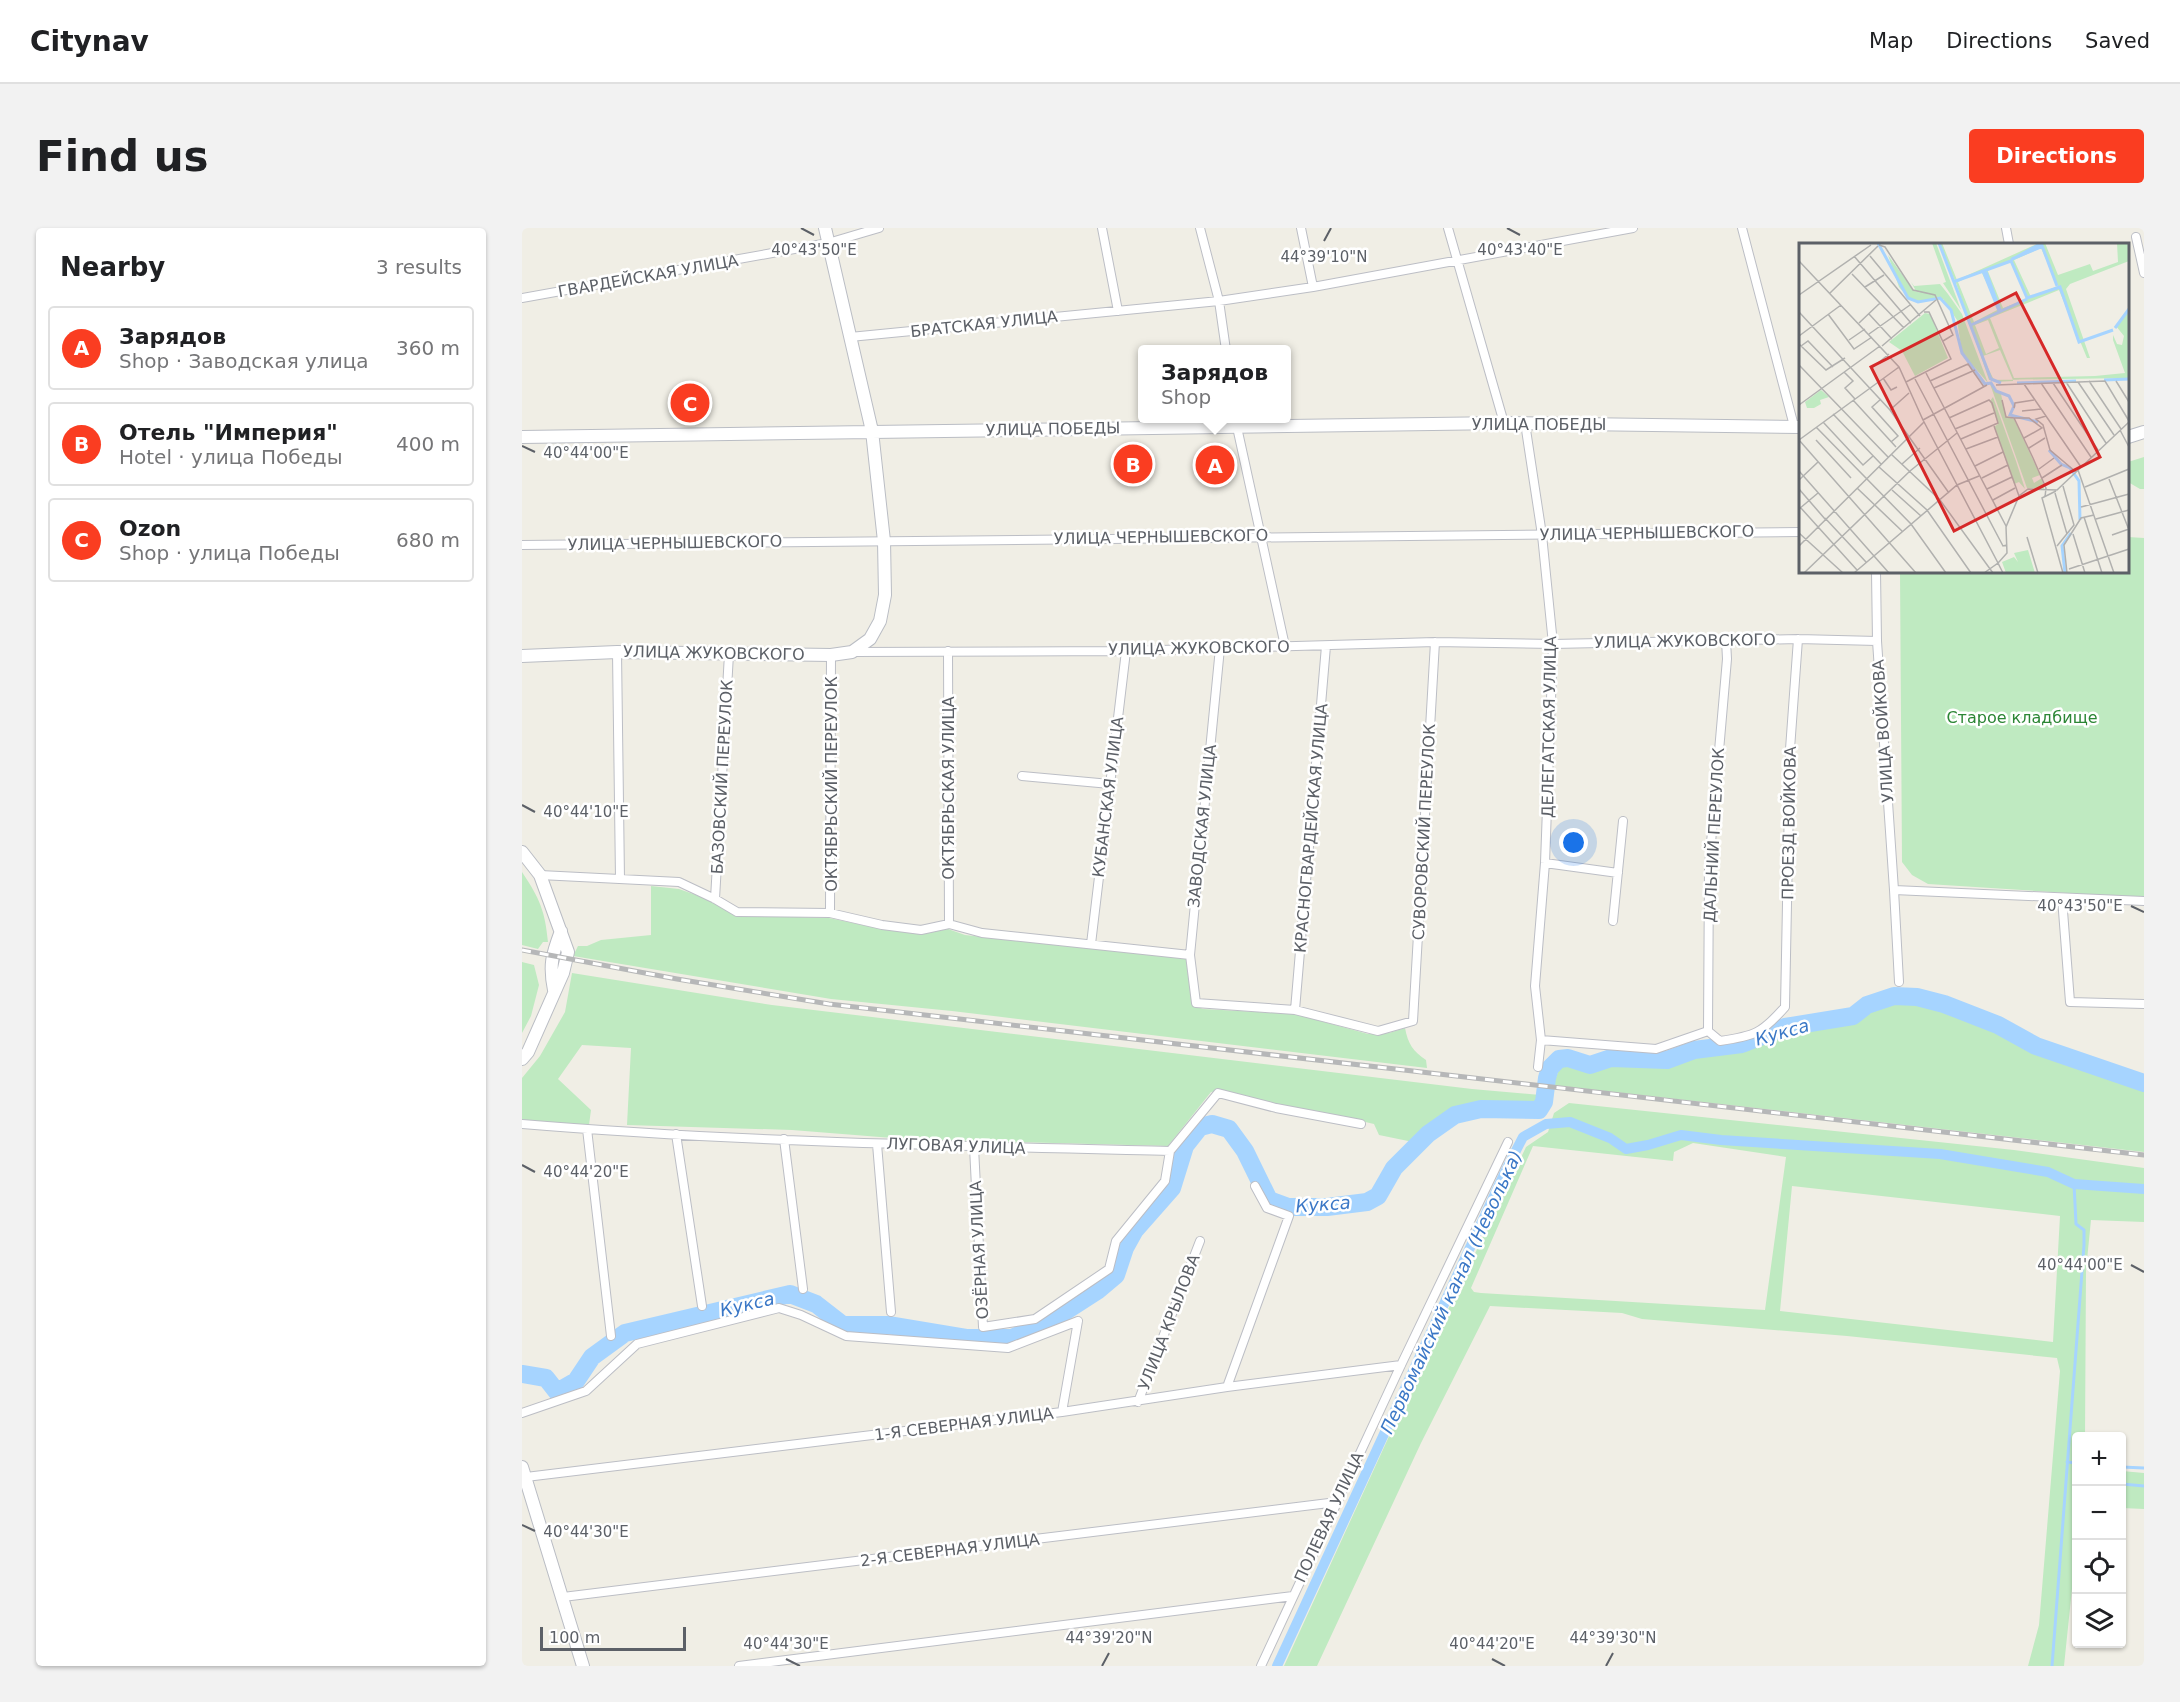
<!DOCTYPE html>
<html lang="en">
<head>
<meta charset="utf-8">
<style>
  body { margin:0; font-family:"DejaVu Sans",sans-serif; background:#f2f2f2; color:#202124 }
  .controls { position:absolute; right:18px; bottom:18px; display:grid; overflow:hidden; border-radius:6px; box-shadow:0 2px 4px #0004 }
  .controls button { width:54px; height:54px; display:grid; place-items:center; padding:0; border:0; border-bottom:2px solid #e0e0e0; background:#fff; color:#202124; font:30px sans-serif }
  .scale { position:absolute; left:18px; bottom:15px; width:146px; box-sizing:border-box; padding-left:6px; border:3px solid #5c6067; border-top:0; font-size:16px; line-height:21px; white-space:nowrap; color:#5c6067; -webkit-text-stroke:4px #fff; paint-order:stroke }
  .you { position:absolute; left:1052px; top:615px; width:21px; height:21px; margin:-15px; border:4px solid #fff; border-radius:50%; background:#1a73e8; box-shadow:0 0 0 9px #1a73e833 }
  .badge { display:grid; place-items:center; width:39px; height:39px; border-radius:50%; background:#fa3d21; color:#fff; font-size:20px; font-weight:700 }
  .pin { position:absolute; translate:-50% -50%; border:3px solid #fff; box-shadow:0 2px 6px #0006 }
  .popup { position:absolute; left:616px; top:117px; width:153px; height:78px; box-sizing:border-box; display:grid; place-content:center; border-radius:6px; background:#fff; filter:drop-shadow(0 2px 4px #0005); font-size:20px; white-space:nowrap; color:#757577 }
  .popup b { font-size:22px; color:#202124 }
  .popup::after { content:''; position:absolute; left:50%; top:100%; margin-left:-12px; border:12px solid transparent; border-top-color:#fff }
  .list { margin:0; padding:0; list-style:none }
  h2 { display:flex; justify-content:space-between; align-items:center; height:78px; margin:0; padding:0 24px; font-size:26px }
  h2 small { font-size:20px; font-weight:400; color:#757577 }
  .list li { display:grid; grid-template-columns:39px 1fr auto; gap:18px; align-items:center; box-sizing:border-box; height:84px; margin:0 12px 12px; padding:0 12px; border:2px solid #e0e0e0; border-radius:6px }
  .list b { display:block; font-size:22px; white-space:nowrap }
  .list p { margin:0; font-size:20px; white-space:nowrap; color:#757577 }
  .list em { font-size:20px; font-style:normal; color:#757577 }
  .icon { flex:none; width:33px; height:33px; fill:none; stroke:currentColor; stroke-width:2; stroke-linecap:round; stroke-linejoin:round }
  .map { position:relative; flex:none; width:1622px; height:1438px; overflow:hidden; border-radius:6px }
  header { display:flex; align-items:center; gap:36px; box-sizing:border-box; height:84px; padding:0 30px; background:#fff; border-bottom:2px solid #e0e0e0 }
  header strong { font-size:28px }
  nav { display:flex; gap:33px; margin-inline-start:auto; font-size:21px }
  .intro { display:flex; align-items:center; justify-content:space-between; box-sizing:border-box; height:144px; padding:0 36px }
  h1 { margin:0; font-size:42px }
  .button { padding:15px 27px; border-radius:6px; background:#fa3d21; color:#fff; font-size:21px; font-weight:700 }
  main { display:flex; gap:36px; padding:0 36px }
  aside { flex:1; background:#fff; border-radius:6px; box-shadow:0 2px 4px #0004 }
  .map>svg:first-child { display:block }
  .green { fill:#bfeac1; fill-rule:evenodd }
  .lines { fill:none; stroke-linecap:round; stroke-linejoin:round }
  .stream { stroke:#a6d4ff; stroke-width:3 }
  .canal { stroke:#a6d4ff; stroke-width:10 }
  .river { stroke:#a6d4ff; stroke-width:18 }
  .street-casing { stroke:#bcbec5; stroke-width:10 }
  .secondary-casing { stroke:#babdc4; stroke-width:14 }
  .street { stroke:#fff; stroke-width:8 }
  .secondary { stroke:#fff; stroke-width:12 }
  .rail-casing { stroke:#b6b7b8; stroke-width:5 }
  .rail { stroke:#fff; stroke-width:3; stroke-dasharray:9; stroke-linecap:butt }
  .ticks { fill:none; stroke:#5c6067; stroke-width:2 }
  .labels { text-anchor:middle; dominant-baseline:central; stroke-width:5; stroke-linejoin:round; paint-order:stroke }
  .street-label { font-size:16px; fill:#5c6067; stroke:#fff }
  .park-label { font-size:16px; fill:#2c8635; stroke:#fff }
  .water-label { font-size:18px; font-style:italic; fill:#3a77c6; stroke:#fff }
  .inset-river { fill:none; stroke:#a6d4ff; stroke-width:3 }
  .inset-road { fill:none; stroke:#b1b1af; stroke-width:1.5 }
  .view { fill:#d62828; fill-opacity:0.15; stroke:#d62828; stroke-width:3 }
  .inset-edge { fill:none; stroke:#5c6067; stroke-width:3 }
  .ticks-label { font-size:15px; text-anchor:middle; fill:#5c6067; stroke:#fff; stroke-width:5; stroke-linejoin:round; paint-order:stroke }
</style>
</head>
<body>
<header>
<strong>Citynav</strong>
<nav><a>Map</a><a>Directions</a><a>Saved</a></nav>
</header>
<div class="intro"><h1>Find us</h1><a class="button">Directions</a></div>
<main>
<aside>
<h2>Nearby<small>3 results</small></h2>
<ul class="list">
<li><span class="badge">A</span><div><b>Зарядов</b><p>Shop · Заводская улица</p></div><em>360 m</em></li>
<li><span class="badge">B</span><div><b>Отель &quot;Империя&quot;</b><p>Hotel · улица Победы</p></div><em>400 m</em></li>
<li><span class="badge">C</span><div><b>Ozon</b><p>Shop · улица Победы</p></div><em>680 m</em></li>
</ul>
</aside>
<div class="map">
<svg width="1622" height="1438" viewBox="0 0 1622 1438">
  <rect width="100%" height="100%" fill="#f0eee5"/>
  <!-- green -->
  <path class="green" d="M 1622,229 L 1622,261 L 1618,261 L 1606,254 L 1606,234 Z
    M 1606,309 L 1622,310 L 1622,670 L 1406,656 L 1390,647 L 1380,634 L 1378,344 L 1606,344 Z
    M 0,644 C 18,671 23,683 26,714 L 21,714 L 16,721 L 0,717 Z
    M 129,658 L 157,661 L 188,672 L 213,687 L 307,690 L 360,701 L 399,706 L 426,701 L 443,707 L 461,709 L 664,730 L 670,777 L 681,781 L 773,786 L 846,806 L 867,805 L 883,800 C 886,816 891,823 904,832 L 905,840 L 430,783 L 309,771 L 51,728 L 56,718 L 65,718 L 79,712 L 129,707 Z
    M 0,734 L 12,737 L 17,757 L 9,788 L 0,805 Z
    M 50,745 L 250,777 L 950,861 L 1018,867 L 1012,879 L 943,879 L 916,893 L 891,914 L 857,907 L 852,896 L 809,886 L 754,878 L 698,863 L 689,864 L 646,918 L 383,911 L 270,902 L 105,897 L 109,820 L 60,817 L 36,851 L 69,882 L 67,897 L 0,892 L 0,850 L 18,828 L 43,784 Z
    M 1372,772 L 1394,772 L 1421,779 L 1513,821 L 1622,859 L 1622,924 L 1031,857 L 1038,839 L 1045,833 L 1067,840 L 1092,834 L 1145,837 L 1174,825 L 1223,820 L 1235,812 L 1265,802 L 1330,792 L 1347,781 Z
    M 1047,875 L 1492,922 L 1622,940 L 1622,994 L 1569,992 L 1564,1042 L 1563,1208 L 1554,1208 L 1554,1322 L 1542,1438 L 1506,1438 L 1517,1397 L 1538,1143 L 1535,1130 L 1325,1108 L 1120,1091 L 1100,1085 L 968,1078 L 899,1215 L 795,1438 L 762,1438 L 901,1134 L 1004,919 L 1026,904 L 1032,885 ZM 1171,915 L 1264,929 L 1243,1082 L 959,1065 L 952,1064 L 949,1060 L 1011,918 L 1151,933 L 1152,924 ZM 1270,958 L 1538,988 L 1531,1114 L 1258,1083 Z
    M 1600,1243 L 1622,1245 L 1622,1281 L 1600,1280 Z"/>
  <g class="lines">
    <!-- stream -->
    <path class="stream" d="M 1545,1234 L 1554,1235
      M 1600,1239 L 1622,1240
      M 1600,1256 L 1622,1258
      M 1530,1438 L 1562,1017 L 1562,1002 L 1554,996 L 1552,956"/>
    <!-- canal -->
    <path class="canal" d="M 755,1438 L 982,946 L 1001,909 L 1024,896 L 1048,894 L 1088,910 L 1104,921 L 1126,917 L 1159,907 L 1199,912 L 1418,926 L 1526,944 L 1552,956 L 1622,961"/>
    <!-- river -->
    <path class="river" d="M 0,1146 L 24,1150 L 35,1164 L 54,1153 L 70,1129 L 103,1105 L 268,1066 L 294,1076 L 321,1097 L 366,1097 L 444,1110 L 490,1110 L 530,1092 L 575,1063 L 594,1047 L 603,1020 L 613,1002 L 650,960 L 663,918 L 678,899 L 690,896 L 707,901 L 723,923 L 747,972 L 766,979 L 805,979 L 845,974 L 856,968 L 872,940 L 906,906 L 933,887 L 959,881 L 1017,882 L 1022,874 L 1025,850 L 1028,840 L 1037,831 L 1046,830 L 1068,837 L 1089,830 L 1145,832 L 1172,822 L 1220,816 L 1263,799 L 1331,788 L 1345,777 L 1372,768 L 1395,769 L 1422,776 L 1476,797 L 1514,818 L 1622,855"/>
    <!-- street casing -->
    <g class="street-casing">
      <path id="street" d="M 580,0 L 596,83
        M 678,0 L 697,73 L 704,122
        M 779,0 L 791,59
        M 926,0 L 982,195
        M 1220,0 L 1272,198
        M 1484,0 L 1487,16
        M 1614,9 L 1622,45
        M 0,70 L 306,15 L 357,0
        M 328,109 L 697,73 L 791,59 L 1111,0
        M 713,190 L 763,418
        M 1003,195 L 1020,307 L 1031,416 L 1023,635 L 1013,758 L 1019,812 L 1016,839
        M 0,317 L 1278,304
        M 1354,344 L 1355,413 L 1372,662 L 1622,673
        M 698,420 L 668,727 L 674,775 L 773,782 L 856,803 L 891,793 L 913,414
        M 426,423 L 427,696
        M 95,424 L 98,651
        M 330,424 L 604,423 L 913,414 L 1031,416 L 1276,411 L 1355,413
        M 500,548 L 588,556
        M 1023,635 L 1096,645
        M 18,647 L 157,654 L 193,671 L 215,684 L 308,685 L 360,697 L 399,702 L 427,696 L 460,705 L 668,727
        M 1372,662 L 1377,754
        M 1540,670 L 1548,774 L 1622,776
        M 193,671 L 207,426
        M 308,685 L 309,427
        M 1091,693 L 1101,593
        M 569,716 L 604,423
        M 773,782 L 804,418
        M 1186,803 L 1187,638 L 1205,431 L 1204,412
        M 1019,812 L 1134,821 L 1186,803 L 1198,813 C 1233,808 1240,805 1263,779 L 1268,521 L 1276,411
        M 0,896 C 216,914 432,918 648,923 L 696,865 L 754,880 L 839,896
        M 65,901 L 89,1108
        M 154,906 L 180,1078
        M 262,911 L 281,1061
        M 355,916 L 369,1084
        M 452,919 L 461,1099 L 513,1091 L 587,1041 L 594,1013 L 643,953 L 648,923
        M 705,1159 L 767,988 L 745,980 L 733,958
        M 616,1174 L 678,1013
        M 540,1184 L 556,1093
        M 0,1185 L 64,1163 L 115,1116 L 257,1080 L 279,1087 L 324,1108 L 486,1120 L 556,1093
        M 4,1249 L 540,1184 L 705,1159 L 879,1137
        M 41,1369 L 815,1274
        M 217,1438 L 771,1368
        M 739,1438 L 879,1137 L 986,914"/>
    </g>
    <!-- secondary casing -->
    <g class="secondary-casing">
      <path id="secondary" d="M 0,209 L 982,195 L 1278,199
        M 1606,209 L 1622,204
        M 0,428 L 95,424 L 309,427 L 330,424 L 348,411 L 358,393 L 363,367 L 362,313 L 350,203 L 303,0
        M 0,624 L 18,647 L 46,724 L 41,745 L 6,824 L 0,831
        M 32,762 C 27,737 30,727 39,703
        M 0,1239 L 61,1438"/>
    </g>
    <!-- street -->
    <use href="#street" class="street"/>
    <!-- secondary -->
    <use href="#secondary" class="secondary"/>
    <!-- rail casing -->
    <g class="rail-casing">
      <path id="rail" d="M 0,722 L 155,751 L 307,776 L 1622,927"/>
    </g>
    <!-- rail -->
    <use href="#rail" class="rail"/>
  </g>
  <!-- ticks -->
  <path class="ticks" d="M 279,0 L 292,7M 985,0 L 998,7M 802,13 L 809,0M 0,218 L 13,224M 0,577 L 13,584M 1609,678 L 1622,684M 0,937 L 13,944M 1609,1037 L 1622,1044M 0,1297 L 13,1303M 264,1431 L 278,1438M 970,1431 L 983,1438M 580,1438 L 587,1425M 1084,1438 L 1091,1425"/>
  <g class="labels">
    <!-- street labels -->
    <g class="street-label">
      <text transform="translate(126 48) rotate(-10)">ГВАРДЕЙСКАЯ УЛИЦА</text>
      <text transform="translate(462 96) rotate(-6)">БРАТСКАЯ УЛИЦА</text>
      <text x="1017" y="196">УЛИЦА ПОБЕДЫ</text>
      <text transform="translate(531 201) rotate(-1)">УЛИЦА ПОБЕДЫ</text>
      <text transform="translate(1125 305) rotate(-1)">УЛИЦА ЧЕРНЫШЕВСКОГО</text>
      <text transform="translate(639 309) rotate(-1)">УЛИЦА ЧЕРНЫШЕВСКОГО</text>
      <text transform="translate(153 315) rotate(-1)">УЛИЦА ЧЕРНЫШЕВСКОГО</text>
      <text transform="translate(1163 413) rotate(-1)">УЛИЦА ЖУКОВСКОГО</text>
      <text transform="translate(677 420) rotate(-1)">УЛИЦА ЖУКОВСКОГО</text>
      <text transform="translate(192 425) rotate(1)">УЛИЦА ЖУКОВСКОГО</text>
      <text transform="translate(1027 499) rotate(-89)">ДЕЛЕГАТСКАЯ УЛИЦА</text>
      <text transform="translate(1361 503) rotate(-94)">УЛИЦА ВОЙКОВА</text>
      <text transform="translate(200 549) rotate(-87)">БАЗОВСКИЙ ПЕРЕУЛОК</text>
      <text transform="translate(309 556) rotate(-90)">ОКТЯБРЬСКИЙ ПЕРЕУЛОК</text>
      <text transform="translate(426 560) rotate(-90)">ОКТЯБРЬСКАЯ УЛИЦА</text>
      <text transform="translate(586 569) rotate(-83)">КУБАНСКАЯ УЛИЦА</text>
      <text transform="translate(1267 595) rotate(-89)">ПРОЕЗД ВОЙКОВА</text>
      <text transform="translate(680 598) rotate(-84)">ЗАВОДСКАЯ УЛИЦА</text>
      <text transform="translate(789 600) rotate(-85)">КРАСНОГВАРДЕЙСКАЯ УЛИЦА</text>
      <text transform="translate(902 604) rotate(-87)">СУВОРОВСКИЙ ПЕРЕУЛОК</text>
      <text transform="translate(1192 607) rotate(-87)">ДАЛЬНИЙ ПЕРЕУЛОК</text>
      <text transform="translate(434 918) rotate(2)">ЛУГОВАЯ УЛИЦА</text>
      <text transform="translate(457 1022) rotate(-93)">ОЗЁРНАЯ УЛИЦА</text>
      <text transform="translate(647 1094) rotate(-69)">УЛИЦА КРЫЛОВА</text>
      <text transform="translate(442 1196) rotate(-7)">1-Я СЕВЕРНАЯ УЛИЦА</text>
      <text transform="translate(807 1289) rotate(-65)">ПОЛЕВАЯ УЛИЦА</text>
      <text transform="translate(428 1322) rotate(-7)">2-Я СЕВЕРНАЯ УЛИЦА</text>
    </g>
    <!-- park labels -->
    <g class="park-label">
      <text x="1500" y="489">Старое кладбище</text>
    </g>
    <!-- water labels -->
    <g class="water-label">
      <text transform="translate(1260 804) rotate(-16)">Кукса</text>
      <text transform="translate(801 976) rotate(-4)">Кукса</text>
      <text transform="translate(929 1064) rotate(-65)">Первомайский канал (Неволька)</text>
      <text transform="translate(225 1076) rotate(-13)">Кукса</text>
    </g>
  </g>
  <!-- overview -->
  <g transform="translate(1277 15)">
    <rect width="330" height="330" fill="#f0eee5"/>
    <path d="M 133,0 L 137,0 L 162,67 L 144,40 L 147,39 ZM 139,0 L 143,0 L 158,37 L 240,0 L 246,0 L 259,32 L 291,21 L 294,28 L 319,19 L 318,0 L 330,0 L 330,18 L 271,41 L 267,46 L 291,115 L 288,115 L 260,47 L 191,75 L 215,135 L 296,133 L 326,130 L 314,97 L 314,92 L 318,101 L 323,102 L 325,93 L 317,83 L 330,66 L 330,135 L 190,137 L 157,40 ZM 242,5 L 259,43 L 232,54 L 215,17 ZM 213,18 L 228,56 L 204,65 L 188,26 ZM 182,28 L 200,66 L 175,79 L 159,39 ZM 189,77 L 200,105 L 187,111 L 176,82 ZM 201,107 L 214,137 L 214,138 L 196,139 L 188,123 L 184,113 ZM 89,12 L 115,48 L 123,50 L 117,48 L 112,39 L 115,43 L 141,41 L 149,51 L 163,71 L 189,140 L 163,110 L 158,77 L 144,56 L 119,59 L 109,54 L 100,44 ZM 126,70 L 131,71 L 149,115 L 116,133 L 103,108 L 90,99 ZM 191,141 L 202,151 L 207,173 L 215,176 L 241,232 L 233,235 L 235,240 L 243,235 L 245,246 L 228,245 ZM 22,147 L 30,154 L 21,157 L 22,161 L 15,165 L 8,165 L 6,159 ZM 194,154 L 217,218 L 226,246 L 220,239 L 215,241 L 195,184 L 199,181 L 191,158 ZM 229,307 L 236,330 L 207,330 L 203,319 L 215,314 L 219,319 L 215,310 Z" fill="#bfeac1" fill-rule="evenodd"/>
    <path class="inset-river" d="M 79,0 L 109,55 L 119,59 L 141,55 L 152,67 L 163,110 L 186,141 L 192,140 L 197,148 L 210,153 L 215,163 L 211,172 L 239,179M 140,0 L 192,136 L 202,140M 242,0 L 258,43M 213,16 L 244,3M 212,17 L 241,1M 184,28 L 200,68M 187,29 L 201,67M 154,39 L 212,18 L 228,55 L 261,44 L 280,99 L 314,87M 172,82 L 228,56M 316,85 L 330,66M 305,137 L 330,136M 218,140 L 277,138M 250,207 L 262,221 L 271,225 L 280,238 L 281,277M 266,330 L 263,303 L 272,290"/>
    <path class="inset-road" d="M 80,2 L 86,4 L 114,47 L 136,52 L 154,92 L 144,98M 55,13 L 112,80M 71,13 L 121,73M 0,18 L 100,124 L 124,177 L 199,320 L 185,330M 53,31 L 105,85M 66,44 L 85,32M 31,50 L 79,3M 0,52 L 72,2M 0,69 L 91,167 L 150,250M 29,71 L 55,106 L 73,94M 70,71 L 93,96M 60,80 L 81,60M 70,91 L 111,62M 0,93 L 42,62M 50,97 L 66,86M 0,101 L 27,127 L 46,115M 2,103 L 9,98 L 34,124M 83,103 L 137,57M 0,122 L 89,214M 73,125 L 90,111M 45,129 L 54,138 L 46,145 L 56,156M 127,130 L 207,283M 84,135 L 92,147 L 98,144M 116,136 L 204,303 L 208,302M 131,138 L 169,121 L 185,144M 290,138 L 322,186M 317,138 L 330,159M 107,139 L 152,116 L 130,69 L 125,69M 267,139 L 307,200M 279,139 L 315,192M 242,140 L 292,214M 254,140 L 299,207M 225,141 L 282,224M 197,142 L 306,138 L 330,178M 135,145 L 176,127M 82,156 L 73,164 L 99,193 L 92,199M 54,157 L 97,204M 203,157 L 207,174 L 215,175 L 234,215 L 247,245 L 246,254M 0,162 L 81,103M 215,165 L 216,160 L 235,157M 91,167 L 110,150M 223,168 L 242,166M 34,171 L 82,221M 247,173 L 237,176 L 244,182 L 251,207 L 277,229M 150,175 L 190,157 L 193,160 L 199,180 L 162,196M 215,175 L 230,175 L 243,185 L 225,195M 124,177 L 188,142M 24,179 L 64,222 L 74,213M 195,183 L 220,253M 17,184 L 112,281 L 147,330M 156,186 L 195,170M 321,187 L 330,204M 0,197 L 117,330M 0,197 L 100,124M 17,197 L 52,235M 230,205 L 246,195M 167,206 L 199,194M 92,211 L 141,257 L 194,330M 103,221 L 121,205M 176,223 L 204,209M 80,224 L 128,267 L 172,330M 240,226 L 255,215M 279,227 L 315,330M 0,228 L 90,330M 183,235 L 209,222M 243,235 L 263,222M 310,236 L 330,287M 0,237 L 19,219M 286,244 L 330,226M 58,245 L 103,288M 0,246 L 26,276M 188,246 L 213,234M 93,247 L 122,273M 257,248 L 243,255 L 264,330M 256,250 L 268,291M 194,257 L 216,245M 1,264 L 58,327M 282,264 L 330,251M 0,266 L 19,250M 285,274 L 303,330M 26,275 L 67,319M 297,276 L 330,267M 0,290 L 44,330M 274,291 L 286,330M 313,292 L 330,286M 228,294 L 239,330M 0,303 L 125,179M 258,303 L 275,282 L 264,243M 270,326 L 330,306M 5,330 L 111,228 L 158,190M 55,330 L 158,242 L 180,233M 204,330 L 199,320 L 208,310 L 207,284 L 220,253 L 229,246 L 258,247 L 330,179M 268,330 L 265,302 L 282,275 L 295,272"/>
    <path class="view" d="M 217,50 L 301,214 L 155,288 L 72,124 Z"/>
    <rect width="330" height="330" class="inset-edge"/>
  </g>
  <g class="ticks-label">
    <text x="292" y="27">40°43'50"E</text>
    <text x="998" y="27">40°43'40"E</text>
    <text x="802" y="34">44°39'10"N</text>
    <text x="64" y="230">40°44'00"E</text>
    <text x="64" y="589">40°44'10"E</text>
    <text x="1558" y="683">40°43'50"E</text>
    <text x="64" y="949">40°44'20"E</text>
    <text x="1558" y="1042">40°44'00"E</text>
    <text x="64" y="1309">40°44'30"E</text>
    <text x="587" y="1415">44°39'20"N</text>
    <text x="1091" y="1415">44°39'30"N</text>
    <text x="970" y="1421">40°44'20"E</text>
    <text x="264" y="1421">40°44'30"E</text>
  </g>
</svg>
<div class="controls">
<button>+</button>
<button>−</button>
<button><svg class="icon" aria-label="locate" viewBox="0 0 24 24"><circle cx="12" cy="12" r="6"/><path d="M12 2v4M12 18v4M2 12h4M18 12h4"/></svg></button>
<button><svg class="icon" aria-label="layers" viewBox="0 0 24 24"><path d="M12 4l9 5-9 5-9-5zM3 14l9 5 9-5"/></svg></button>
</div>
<div class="scale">100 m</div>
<div class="you"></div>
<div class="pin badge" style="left:693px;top:237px">A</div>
<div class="popup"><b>Зарядов</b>Shop</div>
<div class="pin badge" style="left:611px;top:236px">B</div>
<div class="pin badge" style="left:168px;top:175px">C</div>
</div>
</main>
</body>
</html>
